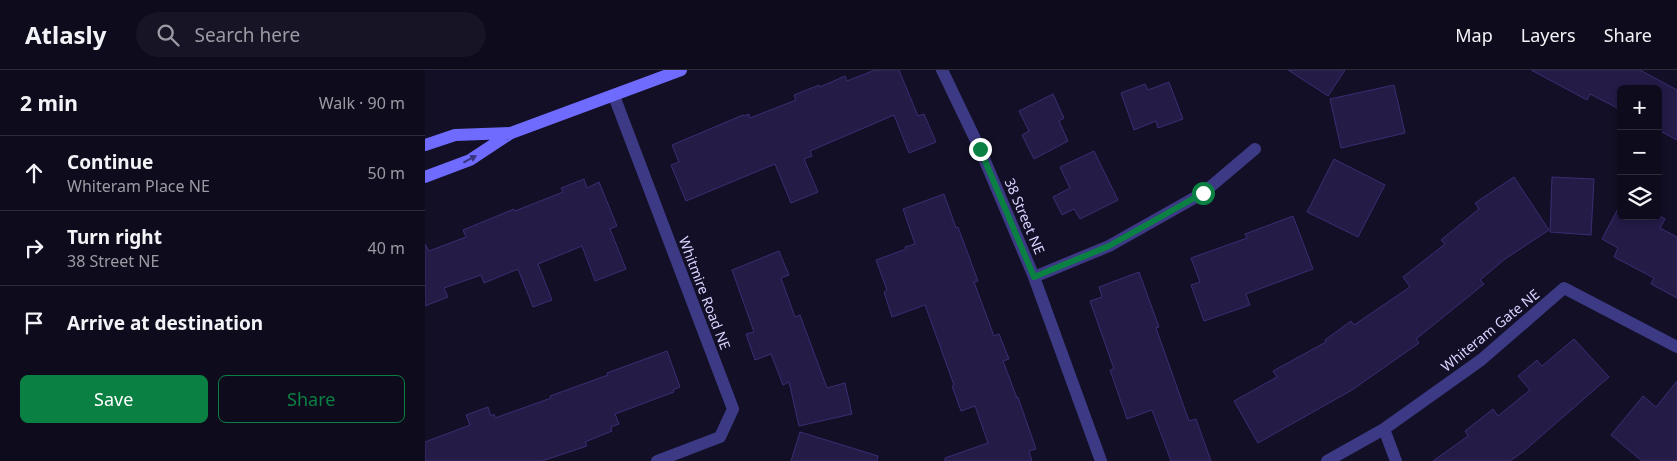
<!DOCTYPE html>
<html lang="en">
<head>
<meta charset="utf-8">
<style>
  body { margin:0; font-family:"Noto Sans",sans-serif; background:#171425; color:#f1f3f6 }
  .controls { position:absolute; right:15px; top:15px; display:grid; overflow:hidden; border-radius:8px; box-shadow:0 2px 8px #0003 }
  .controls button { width:45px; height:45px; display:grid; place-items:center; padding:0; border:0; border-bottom:1px solid #2e2b3b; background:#0e0b1c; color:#f1f3f6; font:25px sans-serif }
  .stop { position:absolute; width:15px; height:15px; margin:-11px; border:4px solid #0b8043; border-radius:50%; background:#fff }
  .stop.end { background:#0b8043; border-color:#fff; box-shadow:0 1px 5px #0008 }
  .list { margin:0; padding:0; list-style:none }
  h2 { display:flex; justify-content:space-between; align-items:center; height:65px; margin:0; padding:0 20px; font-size:21px }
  h2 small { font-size:16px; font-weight:400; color:#9b9ba3 }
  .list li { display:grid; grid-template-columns:32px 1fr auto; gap:15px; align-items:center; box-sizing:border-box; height:75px; padding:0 20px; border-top:1px solid #2e2b3b }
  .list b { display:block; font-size:19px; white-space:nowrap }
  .list p { margin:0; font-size:16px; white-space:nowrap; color:#9b9ba3 }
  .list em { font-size:16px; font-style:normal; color:#9b9ba3 }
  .actions { display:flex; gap:10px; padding:15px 20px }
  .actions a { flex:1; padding:11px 0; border:1px solid #0b8043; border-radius:8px; text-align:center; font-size:18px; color:#0b8043 }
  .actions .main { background:#0b8043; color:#fff }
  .icon { flex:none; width:28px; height:28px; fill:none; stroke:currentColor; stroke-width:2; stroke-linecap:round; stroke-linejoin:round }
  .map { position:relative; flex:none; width:1252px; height:391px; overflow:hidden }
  header { display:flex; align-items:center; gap:30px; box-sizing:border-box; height:70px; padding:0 25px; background:#0e0b1c; border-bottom:1px solid #2e2b3b }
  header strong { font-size:24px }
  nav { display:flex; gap:28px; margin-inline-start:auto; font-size:18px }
  .search { width:350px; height:45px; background:#171425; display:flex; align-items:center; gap:12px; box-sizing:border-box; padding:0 18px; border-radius:28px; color:#9b9ba3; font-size:19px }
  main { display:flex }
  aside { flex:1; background:#0e0b1c }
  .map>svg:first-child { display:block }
  .building { fill:#241b47; stroke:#3b2d73 }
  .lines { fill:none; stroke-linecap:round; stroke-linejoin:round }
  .street { stroke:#3d3a85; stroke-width:12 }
  .secondary { stroke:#6f6bff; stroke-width:12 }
  .oneway { fill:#38347d }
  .route { stroke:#0b8043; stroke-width:6 }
  .labels { text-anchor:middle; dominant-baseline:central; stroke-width:4.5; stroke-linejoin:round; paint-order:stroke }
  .street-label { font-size:14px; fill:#d9d4ff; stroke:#130f26 }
</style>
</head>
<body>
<header>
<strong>Atlasly</strong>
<div class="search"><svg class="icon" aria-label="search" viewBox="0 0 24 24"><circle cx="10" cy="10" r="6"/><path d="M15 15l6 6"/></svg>Search here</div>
<nav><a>Map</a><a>Layers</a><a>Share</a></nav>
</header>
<main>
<aside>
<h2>2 min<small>Walk · 90 m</small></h2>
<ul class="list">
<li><svg class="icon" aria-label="ahead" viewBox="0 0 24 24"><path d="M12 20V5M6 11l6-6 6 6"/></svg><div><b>Continue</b><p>Whiteram Place NE</p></div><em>50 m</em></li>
<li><svg class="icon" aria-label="right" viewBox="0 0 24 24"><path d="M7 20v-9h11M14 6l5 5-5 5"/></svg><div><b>Turn right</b><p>38 Street NE</p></div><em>40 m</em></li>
<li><svg class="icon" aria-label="arrive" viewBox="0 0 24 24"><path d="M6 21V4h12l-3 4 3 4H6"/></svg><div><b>Arrive at destination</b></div></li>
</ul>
<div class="actions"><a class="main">Save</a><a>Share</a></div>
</aside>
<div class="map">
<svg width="1252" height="391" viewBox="0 0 1252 391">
  <rect width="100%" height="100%" fill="#130f26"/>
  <!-- building -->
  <path class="building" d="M 450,0 L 474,0 L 493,46 L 499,44 L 511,72 L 484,83 L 469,45 L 385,81 L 387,86 L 379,89 L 393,122 L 366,133 L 350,94 L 261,131 L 246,95 L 254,92 L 247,75 L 318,45 L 319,46 L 324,44 L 325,48 L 371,30 L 369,25 L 394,15 L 395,17 L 420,6 L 422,11 Z
    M 863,0 L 920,0 L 903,26 Z
    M 1106,0 L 1215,0 L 1252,20 L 1252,70 L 1233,60 L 1233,19 L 1196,19 L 1196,40 L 1165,24 L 1162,30 Z
    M 744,12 L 758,49 L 733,58 L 731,51 L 709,60 L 696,23 L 720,14 L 723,20 Z
    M 969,15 L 980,63 L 916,78 L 905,29 Z
    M 628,24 L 639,48 L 634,51 L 643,71 L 609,89 L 597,65 L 604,61 L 594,41 Z
    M 669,81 L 693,130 L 655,149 L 649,139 L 637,145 L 628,127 L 645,118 L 635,97 Z
    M 909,89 L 960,115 L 933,167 L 882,142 Z
    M 1089,107 L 1124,160 L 1080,189 L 1055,210 L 1059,214 L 991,269 L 994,273 L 927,320 L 833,373 L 809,331 L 852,307 L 848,301 L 901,272 L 900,270 L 926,251 L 929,255 L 985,217 L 978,207 L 1020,174 L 1016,170 L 1054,139 L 1050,133 Z
    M 1127,107 L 1169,109 L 1166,165 L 1125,162 Z
    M 159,109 L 162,118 L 174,112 L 192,156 L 185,159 L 201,199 L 170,211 L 157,176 L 113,194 L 127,230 L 108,237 L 93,199 L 59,213 L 56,205 L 19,218 L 23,227 L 0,236 L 0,174 L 4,181 L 41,167 L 38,160 L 89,139 L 90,141 L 138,122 L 136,118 Z
    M 519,124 L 531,158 L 533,157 L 553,211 L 549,212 L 569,266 L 574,264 L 584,289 L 578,291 L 592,328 L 593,327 L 611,379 L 604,381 L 607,391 L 520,391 L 520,388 L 563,373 L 550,336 L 536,341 L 527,316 L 529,315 L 500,235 L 467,247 L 459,222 L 462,220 L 451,190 L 481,179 L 480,177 L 490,174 L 478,139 Z
    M 1196,133 L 1196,146 L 1233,145 L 1240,149 L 1235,158 L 1252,167 L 1252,228 L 1226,214 L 1229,208 L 1189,187 L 1193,178 L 1177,169 Z
    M 868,146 L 888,199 L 821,224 L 825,235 L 779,251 L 766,215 L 775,212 L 766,188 L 822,168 L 820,164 Z
    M 354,181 L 364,205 L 356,208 L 370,247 L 375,245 L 402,318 L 420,313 L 427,344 L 374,356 L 364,312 L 358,315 L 346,284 L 330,290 L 321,264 L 329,262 L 307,200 Z
    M 714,202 L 734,257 L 731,258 L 764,351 L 771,349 L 786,391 L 746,391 L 727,340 L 702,349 L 685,300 L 689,299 L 665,231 L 677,227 L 674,217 Z
    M 1149,269 L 1184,307 L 1099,381 L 1085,391 L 1008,391 L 1043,366 L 1040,361 L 1068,339 L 1073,346 L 1105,320 L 1093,306 L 1112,290 L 1117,296 Z
    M 242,281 L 255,317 L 248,320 L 249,322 L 190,344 L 194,354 L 186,357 L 187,361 L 160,372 L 162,376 L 117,391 L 0,391 L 0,372 L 45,355 L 41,345 L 63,337 L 66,346 L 69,344 L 70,348 L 126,328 L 125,326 L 183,305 L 182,303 Z
    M 1252,311 L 1252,391 L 1217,391 L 1186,365 L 1218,326 L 1231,337 Z
    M 375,362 L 453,386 L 452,391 L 366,391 Z"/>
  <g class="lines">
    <!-- street -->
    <path class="street" d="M 517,0 L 555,79 L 609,207 L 676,391
      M 189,26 L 308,339 L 295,367 L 232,391
      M 609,207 L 684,176 L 778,123 L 830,79
      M 959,359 L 971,391
      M 902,391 L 959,359 L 1056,290 L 1139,218 L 1252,277"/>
    <!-- secondary -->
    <path class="secondary" d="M 0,75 L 30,65 L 86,63
      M 0,107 L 45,90 L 86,63 L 256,0"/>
  </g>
  <!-- one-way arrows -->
  <defs><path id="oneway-solid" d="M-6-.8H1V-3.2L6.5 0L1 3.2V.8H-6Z" transform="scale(1.25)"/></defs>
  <use class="oneway" href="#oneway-solid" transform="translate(45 89) rotate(-28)"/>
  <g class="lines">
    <!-- route -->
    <path class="route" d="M 555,79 L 609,207 L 684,176 L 778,123"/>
  </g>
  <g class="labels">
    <!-- street labels -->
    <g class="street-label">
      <text transform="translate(600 146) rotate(67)">38 Street NE</text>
      <text transform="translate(280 223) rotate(69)">Whitmire Road NE</text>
      <text transform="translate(1065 260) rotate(-39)">Whiteram Gate NE</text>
    </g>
  </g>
</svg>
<div class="controls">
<button>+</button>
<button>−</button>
<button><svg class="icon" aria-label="layers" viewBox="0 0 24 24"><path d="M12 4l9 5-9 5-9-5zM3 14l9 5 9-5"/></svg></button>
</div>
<div class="stop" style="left:778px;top:123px"></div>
<div class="stop end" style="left:555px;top:79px"></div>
</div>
</main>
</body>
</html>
